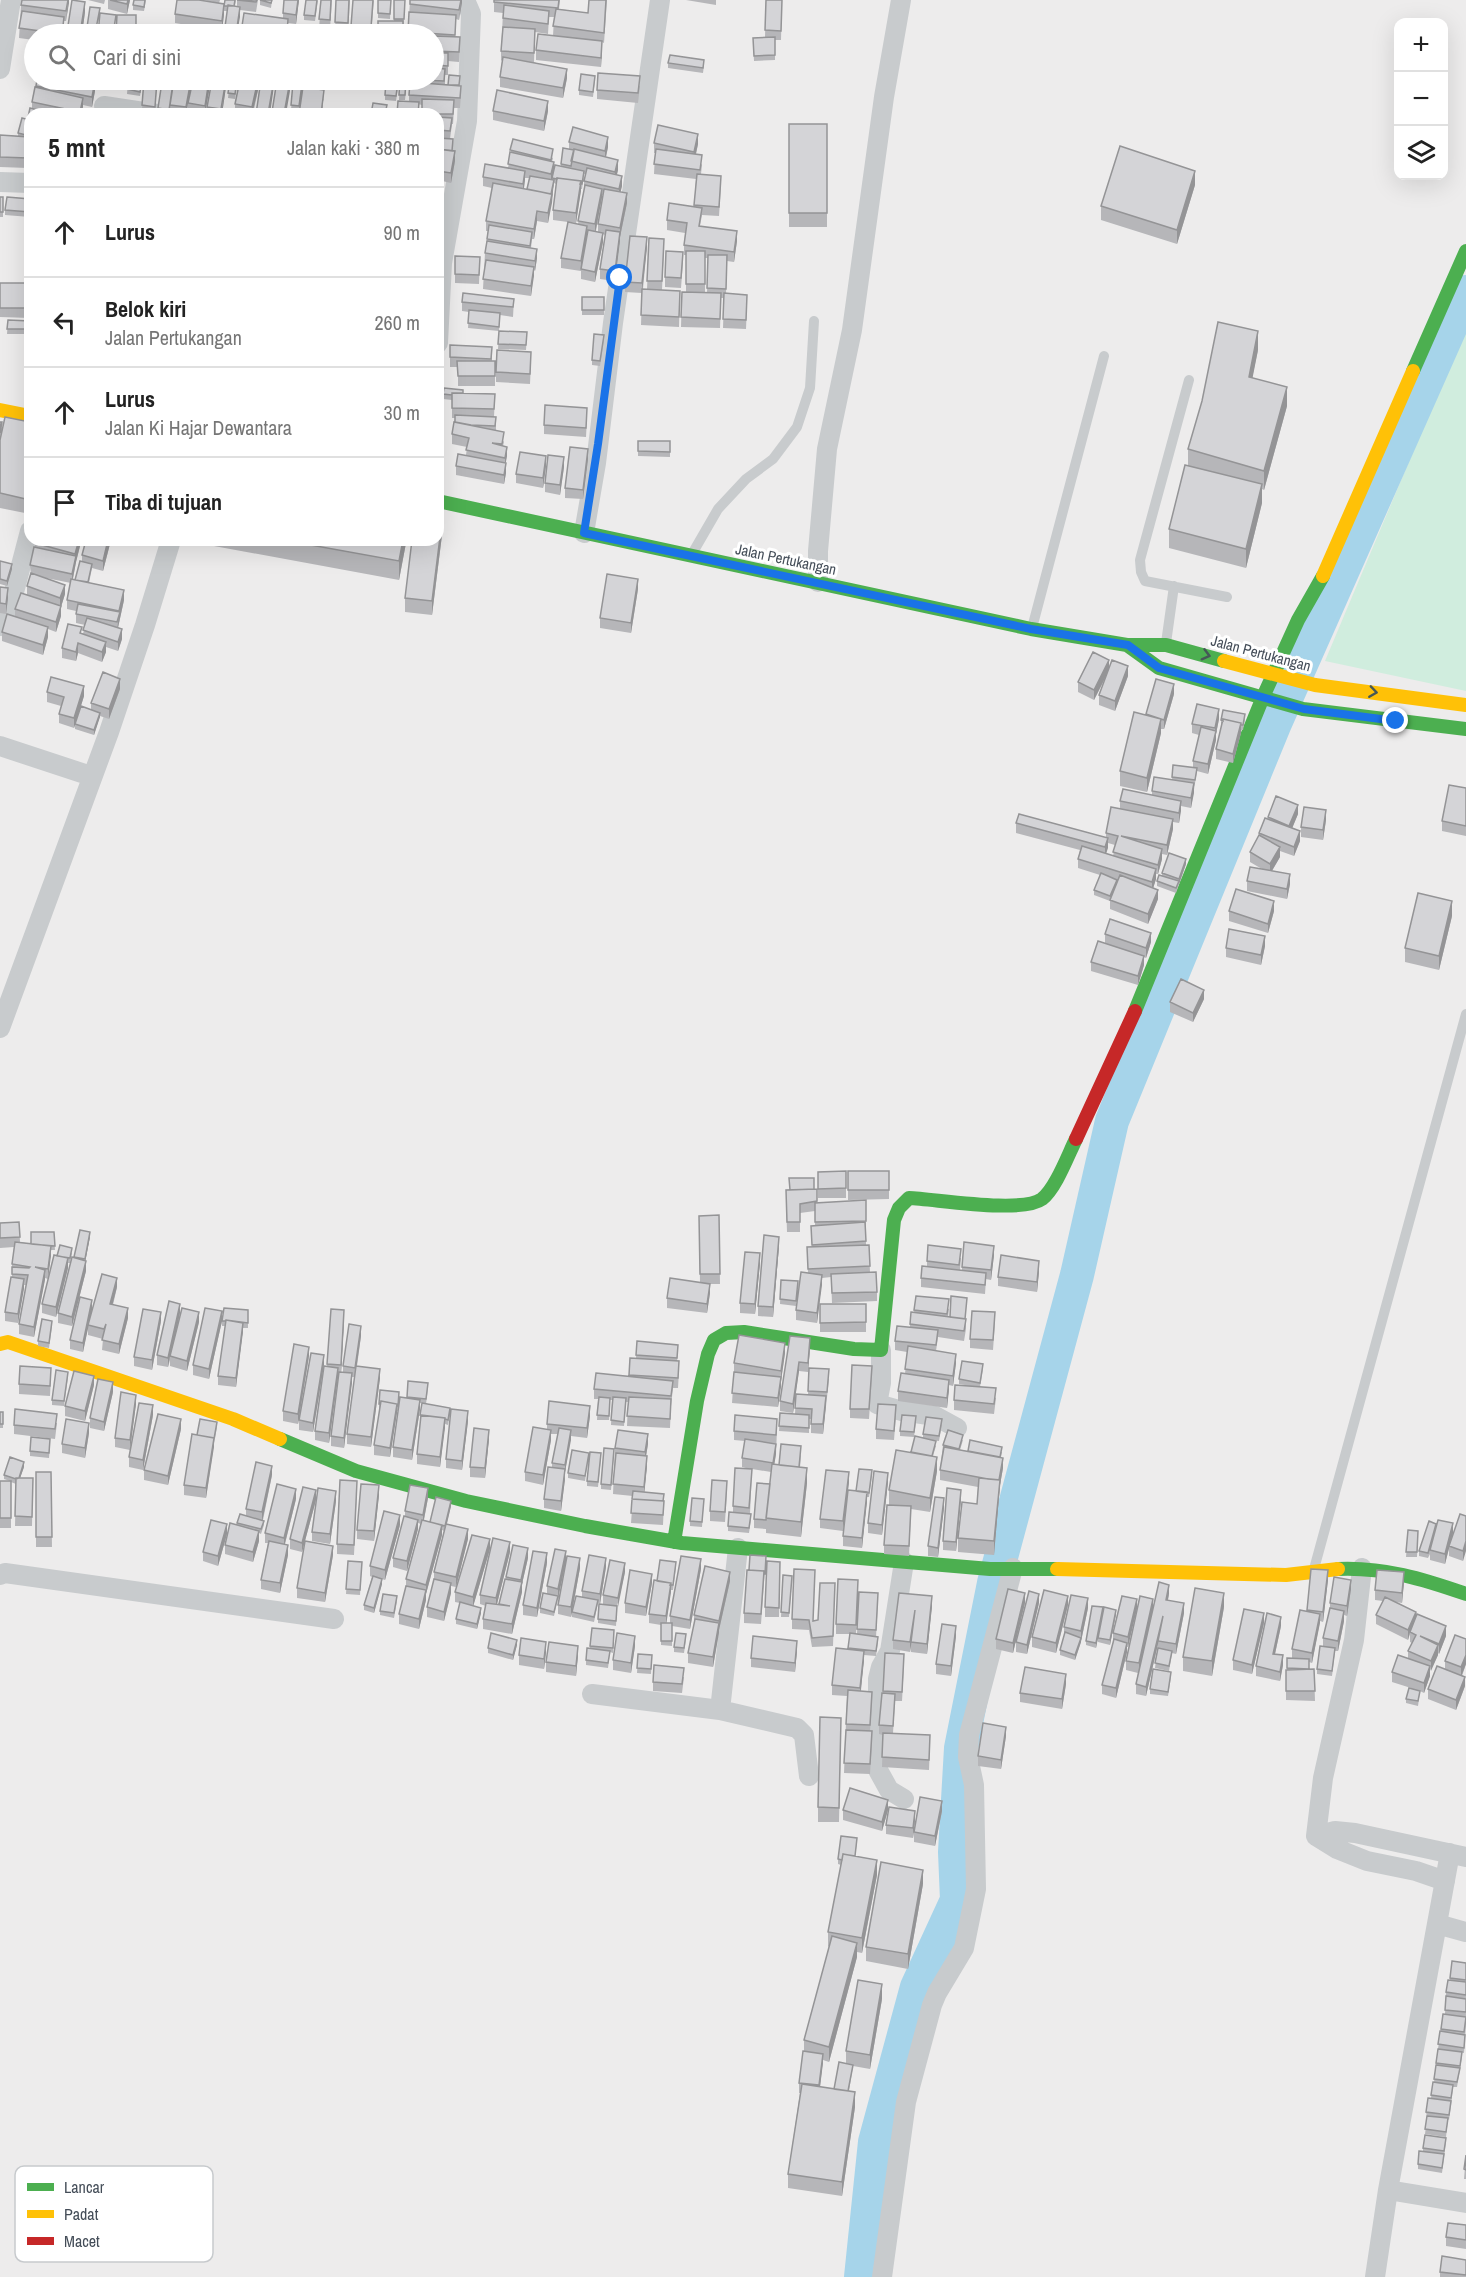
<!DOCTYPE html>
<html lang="id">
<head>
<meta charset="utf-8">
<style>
  body { margin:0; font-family:"Archivo Narrow",sans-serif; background:#f2f2f2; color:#222 }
  .controls { position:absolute; right:18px; top:18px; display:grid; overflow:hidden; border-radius:12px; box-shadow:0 6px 24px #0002 }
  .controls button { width:54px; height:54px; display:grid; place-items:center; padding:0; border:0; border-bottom:2px solid #e0e0e0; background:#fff; color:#222; font:30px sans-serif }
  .stop { position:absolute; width:18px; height:18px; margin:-14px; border:4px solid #1a73e8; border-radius:50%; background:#fff }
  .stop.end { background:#1a73e8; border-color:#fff; box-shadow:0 2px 6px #0008 }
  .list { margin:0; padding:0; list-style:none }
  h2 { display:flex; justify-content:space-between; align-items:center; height:78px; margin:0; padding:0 24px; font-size:26px }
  h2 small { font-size:20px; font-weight:400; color:#767676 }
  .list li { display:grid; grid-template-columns:39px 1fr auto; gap:18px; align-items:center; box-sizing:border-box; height:90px; padding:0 24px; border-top:2px solid #e0e0e0 }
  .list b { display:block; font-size:22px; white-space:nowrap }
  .list p { margin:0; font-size:20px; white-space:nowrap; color:#767676 }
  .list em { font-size:20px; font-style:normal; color:#767676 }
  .icon { flex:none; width:33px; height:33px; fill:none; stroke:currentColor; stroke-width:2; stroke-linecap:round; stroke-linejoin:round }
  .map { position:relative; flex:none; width:1466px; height:2277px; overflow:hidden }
  .search { position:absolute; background:#fff; box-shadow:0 6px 24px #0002; left:24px; top:24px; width:420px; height:66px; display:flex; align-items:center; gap:15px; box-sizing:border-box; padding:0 21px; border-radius:33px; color:#767676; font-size:22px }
  .panel { position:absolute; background:#fff; box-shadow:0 6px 24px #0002; left:24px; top:108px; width:420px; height:438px; border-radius:18px }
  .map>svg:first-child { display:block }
  .green { fill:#d0edde }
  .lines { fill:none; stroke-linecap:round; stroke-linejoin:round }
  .river { stroke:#a6d4ea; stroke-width:34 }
  .lane { stroke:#c8cbcd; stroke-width:10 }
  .street { stroke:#c8cbcd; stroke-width:20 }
  .fast { stroke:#4caf50; stroke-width:14 }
  .slow { stroke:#ffc107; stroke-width:14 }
  .jam { stroke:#c62828; stroke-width:14 }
  .wall { fill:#b6b6b9; fill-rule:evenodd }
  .shaded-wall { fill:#949496 }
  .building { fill:#d4d4d7; stroke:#949496; stroke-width:1.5 }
  .oneway { stroke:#455757 }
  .route { stroke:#1a73e8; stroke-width:8 }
  .labels { text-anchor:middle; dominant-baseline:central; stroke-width:6; stroke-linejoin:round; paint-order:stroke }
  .street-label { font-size:15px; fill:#444d58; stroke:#fff }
  .key { fill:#fff; stroke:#c7cacd; stroke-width:1.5 }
  .key-label { font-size:16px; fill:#444d58 }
</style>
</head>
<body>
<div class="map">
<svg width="1466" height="2277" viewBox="0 0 1466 2277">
  <rect width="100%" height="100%" fill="#edecec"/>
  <!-- green -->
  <path class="green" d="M 1466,326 L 1466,691 L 1325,661 Z"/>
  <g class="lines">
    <!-- river -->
    <path class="river" d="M 861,2277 L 875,2142 L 917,1987 L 957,1900 L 955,1852 L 961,1748 L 994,1583 L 1077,1275 L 1112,1121 L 1275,723 L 1466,292"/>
    <!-- lane -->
    <path class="lane" d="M 1189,380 L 1140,560 L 1141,572 L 1145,581 L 1227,597
      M 692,554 L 718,509 L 746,479 L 773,459 L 797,427 L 810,388 L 814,321
      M 1032,628 L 1104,356
      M 1166,643 L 1174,586
      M 1314,1569 L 1466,1014"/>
    <!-- street -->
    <path class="street" d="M 0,69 L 11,0
      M 104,106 L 157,114
      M 0,182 L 30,183
      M 438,343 L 442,263 L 467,121 L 471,14 L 465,0
      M 584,533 L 596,463 L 613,323 L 660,0
      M 818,582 L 818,551 L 827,449 L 852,330 L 884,97 L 901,0
      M 0,626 L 3,625 L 8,615 L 30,531
      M 0,746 L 91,776
      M 0,1028 L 109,732 L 145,625 L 171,540
      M 881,1350 L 881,1383 L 877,1404 L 902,1411 L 935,1416 L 957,1428
      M 738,1548 L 720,1710 L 797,1728 L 804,1735 L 809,1776
      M 904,1562 L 890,1651 L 881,1667 L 878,1679 L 878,1770 L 889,1790 L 904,1799
      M 1362,1568 L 1354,1640 L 1323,1778 L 1316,1836 L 1335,1831 L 1355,1833 L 1466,1857
      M 0,1575 L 5,1573 L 334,1619
      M 592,1694 L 720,1710
      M 1316,1836 L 1337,1849 L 1367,1861 L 1416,1871 L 1445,1881
      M 1437,1924 L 1466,1932
      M 1388,2190 L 1466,2203
      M 882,2277 L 906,2102 L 932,2005 L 937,1993 L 964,1948 L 976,1889 L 974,1785 L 968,1757 L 969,1735 L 1013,1568
      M 1375,2277 L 1388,2190 L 1450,1853"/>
    <!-- fast -->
    <path class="fast" d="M 1413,371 L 1466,251
      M 438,501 L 1031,629 L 1127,645 L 1166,645 L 1224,661
      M 1127,645 L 1159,668 L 1303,709 L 1466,729
      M 1135,1011 L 1263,697 L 1298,620 L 1323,576
      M 280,1439 L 356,1471 L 466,1501 L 585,1526 L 682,1543 L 990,1569 L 1057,1569
      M 674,1542 L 697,1401 L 708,1354 L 714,1340 L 726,1333 L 744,1332 L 854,1349 L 881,1350 L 894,1220 L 899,1208 L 909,1198 C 936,1199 1022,1214 1042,1199 C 1056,1188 1068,1155 1076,1139
      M 1338,1569 C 1384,1567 1423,1579 1466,1594"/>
    <!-- slow -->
    <path class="slow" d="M 0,410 L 30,416
      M 1323,576 L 1413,371
      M 1224,661 L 1315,685 L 1466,705
      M 0,1344 L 8,1342 L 233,1419 L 280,1439
      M 1057,1569 L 1286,1575 L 1338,1569"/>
    <!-- jam -->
    <path class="jam" d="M 1076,1139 L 1135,1011"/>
  </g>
  <!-- wall -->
  <path class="wall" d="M 69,0 L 66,21 L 64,21 L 63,34 L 34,34 L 34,40 L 19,38 L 21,5 Z
    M 88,0 L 105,0 L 104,4 Z
    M 108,0 L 130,0 L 127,14 L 108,9 Z
    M 146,0 L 144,11 L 133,10 L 133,5 Z
    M 202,0 L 220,0 L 219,3 Z
    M 236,0 L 235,6 L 237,7 L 237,0 L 258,0 L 256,12 L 240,10 L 240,17 L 227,11 L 224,11 L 224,6 Z
    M 260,0 L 272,0 L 271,8 L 260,5 Z
    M 299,0 L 296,24 L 288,23 L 288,34 L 241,34 L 242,26 L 283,19 L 283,13 Z
    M 318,0 L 315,21 L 304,20 L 304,15 Z
    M 321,0 L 332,0 L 330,29 L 319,29 Z
    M 336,0 L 350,0 L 348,33 L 335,32 Z
    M 374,0 L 371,34 L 351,34 L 351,26 Z
    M 378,0 L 391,0 L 390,19 L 378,18 Z
    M 394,0 L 405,0 L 403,34 L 378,34 L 378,21 L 394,21 Z
    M 410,0 L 462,0 L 459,20 L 456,19 L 455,37 L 460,47 L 459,62 L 448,61 L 448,75 L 445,75 L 445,84 L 459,85 L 461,95 L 460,108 L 454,108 L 453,124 L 452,124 L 450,139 L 455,161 L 451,183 L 438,180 L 438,114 L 422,105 L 409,102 L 409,88 L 408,88 L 408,80 L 434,80 L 434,34 L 408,34 Z
    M 494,0 L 560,0 L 559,9 L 588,13 L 589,0 L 607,0 L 604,43 L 602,42 L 601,67 L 536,60 L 536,50 L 553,36 L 554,17 L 549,17 L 548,34 L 535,32 L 534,62 L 567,78 L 563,98 L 500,87 L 500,77 L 502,61 L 501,60 L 501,51 L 503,13 L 494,12 Z
    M 686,0 L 716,0 L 716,5 Z
    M 766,0 L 782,0 L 781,40 L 775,40 L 775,60 L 754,61 L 753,38 L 765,37 Z
    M 85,12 L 82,34 L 67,34 L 67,32 Z
    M 175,14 L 224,14 L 222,31 L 175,23 Z
    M 668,63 L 704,65 L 703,73 L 668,68 Z
    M 37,80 L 99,80 L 98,83 L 95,82 L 95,91 L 92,107 L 83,105 L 81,114 L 30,114 L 30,146 L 29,145 L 28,168 L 0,167 L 0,135 L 18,136 L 18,133 L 28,120 L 28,117 L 32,109 L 32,102 L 36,87 Z
    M 103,80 L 119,80 L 119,85 L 103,84 Z
    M 128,80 L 143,80 L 140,96 L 127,94 Z
    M 144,80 L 173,80 L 172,83 L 193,80 L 211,80 L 205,114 L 188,113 L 188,106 L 187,114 L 170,114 L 170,108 L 169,114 L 158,113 L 161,84 L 157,84 L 155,111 L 142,110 Z
    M 212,80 L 227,80 L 222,114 L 207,114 L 207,107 Z
    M 230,80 L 238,80 L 235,99 L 228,98 Z
    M 259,80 L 259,86 L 253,114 L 235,113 L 235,104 Z
    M 290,80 L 313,80 L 312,88 L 324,100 L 299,111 L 291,110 L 293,86 L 290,85 Z
    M 347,80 L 384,80 L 383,86 L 347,83 Z
    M 400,80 L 407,80 L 405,100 L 399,100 Z
    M 595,80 L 593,97 L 579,95 L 579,90 Z
    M 640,86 L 638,103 L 597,99 L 597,90 Z
    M 398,87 L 396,101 L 385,100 L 385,95 Z
    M 493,111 L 548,111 L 544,131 L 493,120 Z
    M 789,124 L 827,124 L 827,227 L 789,227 Z
    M 513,139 L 553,158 L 552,162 L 554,171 L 552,180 L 555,165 L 561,166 L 561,164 L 569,149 L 569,142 L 608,147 L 606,157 L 618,170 L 617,175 L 622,186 L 620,192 L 627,203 L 620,237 L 615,281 L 600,279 L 600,269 L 605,235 L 603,234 L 603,242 L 595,282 L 581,279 L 581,270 L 581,271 L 561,268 L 561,258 L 568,222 L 553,220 L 553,210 L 556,184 L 554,183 L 548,223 L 537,221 L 534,239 L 532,239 L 531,248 L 537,258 L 535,271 L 534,270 L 531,296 L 483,289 L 485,253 L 488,231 L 486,231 L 486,221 L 492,188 L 483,186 L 483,177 L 508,168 ZM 584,174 L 586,174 L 584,181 L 584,191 L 578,224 L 569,222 L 576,223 L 581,189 L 582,189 ZM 525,178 L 529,178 L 527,189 L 524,189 ZM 602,195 L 603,195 L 598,224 L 598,232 L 596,231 Z
    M 654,143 L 698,144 L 696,154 L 702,165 L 701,174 L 721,185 L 719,216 L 702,215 L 700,226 L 737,241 L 734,262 L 727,261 L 726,293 L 747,304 L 746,329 L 723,328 L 724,298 L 721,298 L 720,328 L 681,327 L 682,292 L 686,292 L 686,255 L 684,255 L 684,245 L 685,233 L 667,230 L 667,220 L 694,207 L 696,179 L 654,174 L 655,153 L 654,153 ZM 705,258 L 708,258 L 707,293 L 705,293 Z
    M 1195,185 L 1177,244 L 1101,220 L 1101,206 Z
    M 0,197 L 3,197 L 3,217 L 0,217 Z
    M 30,199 L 30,217 L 5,215 L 5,210 Z
    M 649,238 L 664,248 L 662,290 L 680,291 L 679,327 L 641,325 L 642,293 L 625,292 L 625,282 L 647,247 L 643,289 L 647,290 Z
    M 455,256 L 480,257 L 479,284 L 455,283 Z
    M 683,262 L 681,288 L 665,287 L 665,277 Z
    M 0,283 L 30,283 L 30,318 L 0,317 Z
    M 582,297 L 604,297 L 604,315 L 582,315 Z
    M 514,299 L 513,317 L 500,315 L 499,331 L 527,332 L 526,350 L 498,349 L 499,331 L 468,328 L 469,312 L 462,311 L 462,302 Z
    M 8,320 L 30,321 L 30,384 L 26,384 L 29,334 L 7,334 Z
    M 604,340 L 600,366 L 592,365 L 592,360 Z
    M 450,345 L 492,347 L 492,361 L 495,361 L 495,386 L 458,386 L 458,367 L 450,367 Z
    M 1258,350 L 1252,378 L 1287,406 L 1264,490 L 1262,489 L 1262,503 L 1246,568 L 1169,548 L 1169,529 L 1188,465 L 1188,449 Z
    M 531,361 L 530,384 L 496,382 L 496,372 Z
    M 463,393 L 495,394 L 494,417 L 496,417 L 496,430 L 504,442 L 503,446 L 507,456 L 505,463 L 506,473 L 504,484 L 456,475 L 456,466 L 466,455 L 467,447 L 452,444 L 452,434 L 455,418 L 452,418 L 452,400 L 443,399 L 443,394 Z
    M 587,418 L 586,437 L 544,434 L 544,425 Z
    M 0,422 L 2,429 L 30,422 L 30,514 L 0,508 Z
    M 638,441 L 670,441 L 670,457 L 638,456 Z
    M 588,459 L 583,499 L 565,498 L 565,488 Z
    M 546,466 L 543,488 L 516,483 L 516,474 Z
    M 564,467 L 560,495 L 545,492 L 545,483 Z
    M 443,527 L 432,615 L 405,612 L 405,598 Z
    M 80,540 L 80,546 L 76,562 L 73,579 L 75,580 L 82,561 L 82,555 L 111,540 L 103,571 L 92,568 L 89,583 L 124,600 L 118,628 L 122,639 L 118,651 L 106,647 L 106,652 L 102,662 L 78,653 L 76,661 L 62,658 L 62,648 L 82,634 L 83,634 L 85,625 L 76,623 L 76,611 L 67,609 L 67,600 L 71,583 L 46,578 L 65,594 L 61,607 L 61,616 L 56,632 L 48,629 L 48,637 L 43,655 L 2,641 L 2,632 L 15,616 L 15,609 L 27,595 L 27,586 L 31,575 L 30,565 L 35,547 L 35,543 Z
    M 203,540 L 406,540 L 406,543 L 399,580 L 203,544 Z
    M 0,561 L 12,569 L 7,586 L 0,584 Z
    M 0,587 L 8,598 L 6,614 L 0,613 Z
    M 638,589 L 631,633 L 600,628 L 600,618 Z
    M 1109,667 L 1128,676 L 1115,711 L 1099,705 L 1099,695 L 1106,677 L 1094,700 L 1078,692 L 1078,682 Z
    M 120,689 L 109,719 L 100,716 L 94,735 L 75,729 L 75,724 L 91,709 L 91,703 Z
    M 47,692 L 84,696 L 74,728 L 59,723 L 59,714 L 61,706 L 47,702 Z
    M 1174,694 L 1164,729 L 1161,729 L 1161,733 L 1147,792 L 1120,786 L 1120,771 L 1146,715 Z
    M 1219,719 L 1216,734 L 1216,740 L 1208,774 L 1197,771 L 1191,808 L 1181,806 L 1179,823 L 1173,822 L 1173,829 L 1167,855 L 1162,854 L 1162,859 L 1158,874 L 1156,874 L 1156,879 L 1153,888 L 1158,899 L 1148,924 L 1110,909 L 1110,900 L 1110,901 L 1094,895 L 1094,890 L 1100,875 L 1078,868 L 1078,859 L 1080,850 L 1016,833 L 1016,823 L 1106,838 L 1106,833 L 1120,809 L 1120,801 L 1152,795 L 1152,791 L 1172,780 L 1173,765 L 1193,768 L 1193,761 L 1199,735 L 1192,733 L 1192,724 ZM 1108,843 L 1115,845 L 1113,856 L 1106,853 Z
    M 1245,719 L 1243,730 L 1241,730 L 1241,733 L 1233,763 L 1216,759 L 1216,749 L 1222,725 L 1221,725 L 1221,720 Z
    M 1466,788 L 1466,836 L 1442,831 L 1442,821 Z
    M 1298,814 L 1292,828 L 1300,841 L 1294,856 L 1280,851 L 1280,857 L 1272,871 L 1290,884 L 1287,899 L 1247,891 L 1247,881 L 1262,869 L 1250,862 L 1250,852 L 1259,836 L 1259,833 L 1268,819 L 1268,817 Z
    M 1326,820 L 1323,840 L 1301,837 L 1301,827 Z
    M 1186,864 L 1176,893 L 1157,886 L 1157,881 L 1162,876 L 1162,873 Z
    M 1229,911 L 1274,911 L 1268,933 L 1229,921 Z
    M 1452,916 L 1439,970 L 1405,962 L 1405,948 Z
    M 1105,934 L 1151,942 L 1146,958 L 1144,957 L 1144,965 L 1138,985 L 1091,971 L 1091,962 L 1105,944 Z
    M 1265,946 L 1261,965 L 1226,957 L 1226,948 Z
    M 1204,999 L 1193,1022 L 1170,1012 L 1170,1002 Z
    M 846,1171 L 846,1198 L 818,1198 L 818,1172 Z
    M 848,1171 L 889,1171 L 889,1199 L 848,1200 Z
    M 814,1189 L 817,1203 L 866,1200 L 866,1245 L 869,1245 L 870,1273 L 877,1292 L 877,1301 L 832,1303 L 831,1277 L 822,1278 L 817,1323 L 796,1320 L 796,1310 L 808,1273 L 807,1247 L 812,1247 L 811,1226 L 815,1226 L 815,1211 L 800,1213 L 800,1232 L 787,1232 L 786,1200 Z
    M 719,1215 L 720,1284 L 710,1284 L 710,1293 L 707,1313 L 667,1308 L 667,1298 L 700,1282 L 699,1216 Z
    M 19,1222 L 20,1242 L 31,1244 L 54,1232 L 55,1250 L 51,1250 L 48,1278 L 58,1256 L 72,1253 L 70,1263 L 68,1263 L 68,1268 L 56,1317 L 42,1313 L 42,1304 L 48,1279 L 45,1278 L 34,1337 L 19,1334 L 19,1324 L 27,1285 L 24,1285 L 18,1323 L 5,1321 L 5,1312 L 12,1277 L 12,1264 L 14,1247 L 0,1248 L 0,1223 Z
    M 90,1237 L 85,1261 L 86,1271 L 72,1326 L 58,1323 L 58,1313 L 74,1257 Z
    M 779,1246 L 773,1317 L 758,1316 L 758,1306 Z
    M 994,1255 L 991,1280 L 986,1279 L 985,1294 L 921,1287 L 921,1278 L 927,1267 L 927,1261 L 961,1258 L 960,1270 L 962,1271 L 962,1267 Z
    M 760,1263 L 755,1314 L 740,1313 L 740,1303 Z
    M 1039,1271 L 1037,1292 L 998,1286 L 998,1277 Z
    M 781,1280 L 798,1281 L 796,1306 L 780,1304 Z
    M 117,1287 L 113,1305 L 128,1318 L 119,1354 L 102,1350 L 103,1339 L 88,1335 L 88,1327 L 83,1352 L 70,1349 L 70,1340 L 92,1310 Z
    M 916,1296 L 949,1309 L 948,1317 L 966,1319 L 966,1329 L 964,1341 L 938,1337 L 936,1351 L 956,1363 L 953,1386 L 949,1385 L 947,1408 L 898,1401 L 898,1391 L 905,1374 L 907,1352 L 895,1350 L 895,1341 L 910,1327 L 910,1324 L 914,1313 Z
    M 820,1304 L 866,1304 L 866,1332 L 820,1332 Z
    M 331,1309 L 344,1320 L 341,1372 L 343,1372 L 343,1366 L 361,1336 L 357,1366 L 380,1378 L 371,1447 L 347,1444 L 347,1434 L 355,1377 L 352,1377 L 344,1448 L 331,1446 L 331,1436 L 339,1374 L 338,1374 L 329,1443 L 315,1440 L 315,1431 L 327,1367 Z
    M 248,1310 L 248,1328 L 243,1328 L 236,1387 L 218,1385 L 218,1376 L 225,1326 L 222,1326 L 222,1321 Z
    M 180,1313 L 176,1330 L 199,1322 L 187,1371 L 170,1366 L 170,1360 L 168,1367 L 157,1365 L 157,1355 Z
    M 161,1321 L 152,1370 L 134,1366 L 134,1357 Z
    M 222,1321 L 209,1379 L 193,1375 L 193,1365 Z
    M 995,1322 L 993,1350 L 970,1348 L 970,1339 Z
    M 52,1326 L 49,1348 L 38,1346 L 38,1341 Z
    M 810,1338 L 810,1348 L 808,1372 L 799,1371 L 793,1413 L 780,1411 L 780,1401 Z
    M 637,1341 L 678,1354 L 677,1361 L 679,1371 L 678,1388 L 673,1388 L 671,1406 L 670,1428 L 627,1426 L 628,1402 L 626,1402 L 624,1426 L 611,1425 L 612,1400 L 610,1400 L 609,1420 L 597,1420 L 598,1399 L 594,1399 L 594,1389 L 629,1376 L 630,1358 L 636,1358 Z
    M 785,1353 L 781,1381 L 778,1407 L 732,1403 L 734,1372 L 734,1363 Z
    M 309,1356 L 298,1424 L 283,1421 L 283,1411 Z
    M 324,1365 L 313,1432 L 299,1430 L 299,1420 Z
    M 809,1368 L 829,1379 L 823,1434 L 811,1433 L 811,1419 L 809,1419 L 809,1433 L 779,1431 L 780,1413 L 795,1414 L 796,1394 L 808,1394 Z
    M 983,1369 L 980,1387 L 996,1398 L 994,1414 L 954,1410 L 954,1400 L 965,1385 L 959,1384 L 959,1379 Z
    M 872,1375 L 869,1419 L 850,1418 L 850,1409 Z
    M 68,1377 L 64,1406 L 52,1405 L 52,1400 Z
    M 51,1378 L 50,1396 L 19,1394 L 19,1384 Z
    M 94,1385 L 85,1421 L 65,1416 L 65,1406 Z
    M 428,1388 L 426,1404 L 450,1413 L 448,1425 L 445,1424 L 440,1467 L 417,1464 L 417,1454 L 421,1420 L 420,1420 L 420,1415 L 422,1403 L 420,1403 L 420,1409 L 412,1460 L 393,1457 L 393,1447 L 398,1411 L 397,1411 L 390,1457 L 374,1455 L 374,1445 L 380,1409 L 379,1409 L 379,1404 L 399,1392 L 398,1411 L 407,1398 Z
    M 113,1392 L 104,1431 L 90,1428 L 90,1418 Z
    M 136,1404 L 130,1450 L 115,1447 L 115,1438 Z
    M 0,1412 L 3,1412 L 3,1428 L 0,1428 Z
    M 153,1415 L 143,1470 L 129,1467 L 129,1457 Z
    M 896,1415 L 894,1440 L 876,1439 L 876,1429 Z
    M 590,1416 L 587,1438 L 571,1436 L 565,1472 L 565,1479 L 561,1511 L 544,1508 L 544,1499 L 552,1468 L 552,1463 L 558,1434 L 551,1434 L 551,1440 L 543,1485 L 525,1481 L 525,1472 L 547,1430 L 547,1424 Z
    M 468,1421 L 462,1470 L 446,1468 L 446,1459 Z
    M 916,1421 L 914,1437 L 900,1436 L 900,1431 Z
    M 57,1423 L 55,1439 L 14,1434 L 14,1425 Z
    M 942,1424 L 939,1441 L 930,1440 L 936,1446 L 933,1456 L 937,1471 L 930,1512 L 911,1509 L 909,1556 L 884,1554 L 884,1545 L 889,1505 L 889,1490 L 911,1452 L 923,1438 L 923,1434 Z
    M 217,1427 L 214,1444 L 206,1498 L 184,1495 L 184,1485 L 197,1435 Z
    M 181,1429 L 168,1485 L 144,1480 L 144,1470 Z
    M 777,1429 L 776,1454 L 774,1464 L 779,1465 L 801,1455 L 800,1468 L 807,1483 L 801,1537 L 766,1533 L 766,1529 L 754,1528 L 754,1519 L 770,1484 L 771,1472 L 752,1469 L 750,1514 L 751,1519 L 749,1533 L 728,1531 L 728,1526 L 733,1512 L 733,1506 L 750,1469 L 742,1467 L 742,1458 L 745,1441 L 734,1440 L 734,1431 Z
    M 89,1433 L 85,1458 L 62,1453 L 62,1444 Z
    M 489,1439 L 485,1478 L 470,1477 L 470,1467 Z
    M 963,1440 L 960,1450 L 968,1451 L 1002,1452 L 1001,1457 L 1003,1468 L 1000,1485 L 994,1555 L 958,1552 L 958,1538 L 977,1504 L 978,1487 L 940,1480 L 940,1470 L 943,1445 Z
    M 50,1444 L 49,1458 L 30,1456 L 30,1451 Z
    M 648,1444 L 646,1456 L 647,1466 L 644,1492 L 664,1501 L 663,1525 L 631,1523 L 633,1496 L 613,1494 L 615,1448 Z
    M 589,1453 L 585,1481 L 568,1478 L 568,1473 Z
    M 614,1454 L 611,1490 L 601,1489 L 601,1484 Z
    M 601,1458 L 598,1487 L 587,1486 L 587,1481 Z
    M 24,1467 L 20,1478 L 33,1478 L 32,1526 L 15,1526 L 16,1484 L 11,1482 L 11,1528 L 0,1528 L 0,1481 L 10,1481 L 4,1479 L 4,1475 Z
    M 36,1472 L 51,1472 L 52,1547 L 36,1547 Z
    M 272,1475 L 263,1520 L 264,1525 L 261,1534 L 259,1533 L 259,1541 L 253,1562 L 225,1554 L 225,1545 L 237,1525 L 237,1523 L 246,1516 L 246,1509 Z
    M 872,1475 L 869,1497 L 867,1497 L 862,1548 L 843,1546 L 843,1536 L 856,1491 Z
    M 849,1482 L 843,1531 L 820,1528 L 820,1519 Z
    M 888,1482 L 882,1535 L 868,1533 L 868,1523 Z
    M 357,1490 L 354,1555 L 337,1554 L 337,1544 Z
    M 727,1491 L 725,1522 L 710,1521 L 710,1511 Z
    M 379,1495 L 374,1541 L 357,1539 L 357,1530 Z
    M 428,1498 L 424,1520 L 430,1522 L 451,1506 L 447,1524 L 468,1539 L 456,1587 L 451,1586 L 451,1593 L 444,1621 L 427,1617 L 427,1607 L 434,1579 L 434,1572 L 444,1531 L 442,1530 L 442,1535 L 426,1594 L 426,1600 L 419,1629 L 399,1624 L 399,1614 L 406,1586 L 406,1579 L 421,1524 L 418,1523 L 418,1529 L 407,1571 L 393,1567 L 393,1558 L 405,1516 L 405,1511 Z
    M 296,1499 L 285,1544 L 288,1555 L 280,1593 L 261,1589 L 261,1580 L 268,1543 L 265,1543 L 265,1533 Z
    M 704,1499 L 702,1527 L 690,1526 L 690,1521 Z
    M 961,1499 L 956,1551 L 943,1550 L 943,1541 Z
    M 316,1500 L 302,1552 L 290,1549 L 290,1539 Z
    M 336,1501 L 330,1544 L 312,1541 L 312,1532 Z
    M 944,1508 L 938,1557 L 928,1556 L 928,1546 Z
    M 1466,1516 L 1463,1561 L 1449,1556 L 1449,1548 L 1445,1564 L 1430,1560 L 1430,1554 L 1428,1558 L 1419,1556 L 1419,1551 L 1453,1533 Z
    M 400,1525 L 385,1580 L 382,1579 L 382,1584 L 374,1613 L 364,1610 L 364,1605 L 372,1577 L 370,1576 L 370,1566 Z
    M 1408,1530 L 1418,1531 L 1417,1557 L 1406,1557 Z
    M 227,1534 L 218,1566 L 203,1561 L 203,1552 Z
    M 490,1549 L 473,1606 L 481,1613 L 477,1629 L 456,1624 L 456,1619 L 460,1603 L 455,1602 L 455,1592 Z
    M 510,1552 L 497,1604 L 499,1605 L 506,1577 L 528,1558 L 522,1584 L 522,1592 L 512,1634 L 483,1629 L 483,1619 L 486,1606 L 480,1604 L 480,1595 Z
    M 333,1555 L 325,1602 L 297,1598 L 297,1588 Z
    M 766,1556 L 761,1624 L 744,1623 L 744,1613 Z
    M 566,1559 L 580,1568 L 571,1617 L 558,1614 L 558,1605 L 564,1569 L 554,1616 L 540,1613 L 540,1608 L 547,1594 L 547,1586 Z
    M 348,1561 L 362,1562 L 360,1595 L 346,1594 Z
    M 547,1563 L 537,1617 L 523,1615 L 523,1605 Z
    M 606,1567 L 600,1604 L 598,1603 L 594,1622 L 572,1617 L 572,1612 L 582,1597 L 582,1591 Z
    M 676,1567 L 673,1590 L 671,1590 L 666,1623 L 670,1623 L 670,1616 L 701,1569 L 690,1629 L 672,1626 L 672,1646 L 661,1645 L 661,1625 L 649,1623 L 649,1614 L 657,1581 Z
    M 1311,1569 L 1328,1580 L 1323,1622 L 1320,1621 L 1312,1663 L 1309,1662 L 1309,1669 L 1314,1669 L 1315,1701 L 1286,1700 L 1286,1670 L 1287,1670 L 1287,1658 L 1292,1658 L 1292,1649 L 1307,1611 Z
    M 780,1571 L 779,1617 L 765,1617 L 765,1607 Z
    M 625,1572 L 617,1607 L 616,1626 L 598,1623 L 598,1619 L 603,1604 L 603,1595 Z
    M 783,1575 L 792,1581 L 789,1617 L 781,1617 Z
    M 858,1580 L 856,1634 L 857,1634 L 859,1592 L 878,1602 L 876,1637 L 878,1642 L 876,1656 L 864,1655 L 861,1691 L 872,1701 L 870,1731 L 872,1741 L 870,1774 L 844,1773 L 847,1696 L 832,1695 L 832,1685 L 848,1650 L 850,1634 L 836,1634 L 836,1624 Z
    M 730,1581 L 719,1630 L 713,1667 L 688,1663 L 688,1653 L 694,1624 L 694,1615 Z
    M 1404,1582 L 1402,1603 L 1396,1602 L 1416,1617 L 1446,1636 L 1439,1654 L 1438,1653 L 1438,1655 L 1430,1671 L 1430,1676 L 1424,1693 L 1420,1691 L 1418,1706 L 1406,1703 L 1406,1699 L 1411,1688 L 1392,1682 L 1392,1672 L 1408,1658 L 1408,1651 L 1412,1643 L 1410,1642 L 1410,1634 L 1408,1640 L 1376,1624 L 1376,1615 L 1383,1601 L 1375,1600 L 1375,1590 Z
    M 652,1583 L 646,1616 L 625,1613 L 625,1603 Z
    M 835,1583 L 833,1646 L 812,1647 L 809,1630 L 792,1629 L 792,1619 L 813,1620 L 818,1620 Z
    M 1351,1589 L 1347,1616 L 1344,1615 L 1344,1621 L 1338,1651 L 1335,1651 L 1332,1676 L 1317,1674 L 1317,1669 L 1323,1647 L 1323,1638 L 1330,1608 L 1330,1603 Z
    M 1169,1594 L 1168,1600 L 1184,1613 L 1176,1654 L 1172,1653 L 1169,1671 L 1155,1668 L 1158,1644 L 1146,1696 L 1136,1694 L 1136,1684 L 1138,1673 L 1126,1670 L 1126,1661 L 1153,1608 Z
    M 1137,1599 L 1128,1647 L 1127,1647 L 1127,1652 L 1116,1698 L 1102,1694 L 1102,1685 L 1113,1643 L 1113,1633 Z
    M 397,1601 L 394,1618 L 380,1615 L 380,1611 Z
    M 1025,1603 L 1013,1653 L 996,1649 L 996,1639 Z
    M 1039,1603 L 1027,1654 L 1016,1652 L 1016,1642 Z
    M 1068,1605 L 1056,1653 L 1032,1647 L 1032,1637 Z
    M 932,1606 L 927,1654 L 911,1652 L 911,1641 L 910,1652 L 893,1649 L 893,1640 Z
    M 1224,1607 L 1212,1676 L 1183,1671 L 1183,1657 Z
    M 1088,1608 L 1081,1642 L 1075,1660 L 1060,1655 L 1060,1650 L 1064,1636 L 1064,1627 Z
    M 1103,1612 L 1096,1648 L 1086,1645 L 1086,1641 Z
    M 1116,1614 L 1110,1645 L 1098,1642 L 1098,1638 Z
    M 1264,1623 L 1252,1674 L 1233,1670 L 1233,1660 Z
    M 1281,1626 L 1275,1654 L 1283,1665 L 1280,1681 L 1256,1676 L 1256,1666 Z
    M 592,1628 L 614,1630 L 613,1653 L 610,1652 L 608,1668 L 586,1665 L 586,1660 L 590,1648 Z
    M 956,1636 L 951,1676 L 936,1674 L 936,1664 Z
    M 686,1639 L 684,1653 L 674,1652 L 674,1647 Z
    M 517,1645 L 513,1660 L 488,1653 L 488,1648 Z
    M 635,1646 L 631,1673 L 613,1670 L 613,1660 Z
    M 797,1650 L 795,1672 L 751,1667 L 751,1658 Z
    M 546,1652 L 544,1669 L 519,1665 L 519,1655 Z
    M 885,1653 L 904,1664 L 902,1701 L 895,1701 L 893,1733 L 930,1745 L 929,1770 L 882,1767 L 883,1735 L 879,1734 L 879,1725 L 883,1693 Z
    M 638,1654 L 652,1655 L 651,1674 L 637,1673 Z
    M 578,1655 L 576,1676 L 546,1672 L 546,1662 Z
    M 1445,1661 L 1466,1664 L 1462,1676 L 1465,1686 L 1456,1710 L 1428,1699 L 1428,1689 L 1445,1669 Z
    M 684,1677 L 682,1693 L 653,1691 L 653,1682 Z
    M 1171,1677 L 1168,1696 L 1150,1694 L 1150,1689 Z
    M 1066,1684 L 1062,1709 L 1020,1702 L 1020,1693 Z
    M 841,1732 L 839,1822 L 818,1822 L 818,1807 Z
    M 1006,1736 L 1001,1769 L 978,1766 L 978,1756 Z
    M 843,1810 L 888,1810 L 882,1831 L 843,1820 Z
    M 942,1811 L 935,1846 L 914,1842 L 914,1832 Z
    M 915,1820 L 913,1838 L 886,1834 L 886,1825 Z
    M 857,1843 L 855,1856 L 877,1875 L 862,1953 L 857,1952 L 857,1957 L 829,2062 L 823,2060 L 820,2087 L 834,2089 L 846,2063 L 846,2051 L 882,1999 L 870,2069 L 853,2066 L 849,2091 L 855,2107 L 842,2196 L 788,2188 L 788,2174 L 800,2093 L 799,2093 L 799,2083 L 804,2051 L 804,2040 L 829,1947 L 828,1946 L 828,1932 L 841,1865 L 838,1864 L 838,1859 Z
    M 923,1884 L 908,1969 L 866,1961 L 866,1947 Z
    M 1452,1961 L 1466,1963 L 1466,2024 L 1464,2053 L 1438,2049 L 1443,2014 L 1445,2014 L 1446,1992 L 1450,1980 Z
    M 1438,2049 L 1462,2057 L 1457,2087 L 1453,2087 L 1451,2106 L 1449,2120 L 1448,2119 L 1446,2137 L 1425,2134 L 1427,2117 L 1426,2112 L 1431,2098 L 1433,2082 L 1434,2082 Z
    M 1446,2142 L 1442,2173 L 1418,2169 L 1418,2164 L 1423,2151 L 1423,2148 Z
    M 1466,2155 L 1466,2179 L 1464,2179 Z
    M 1466,2225 L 1466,2249 L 1446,2246 L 1446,2237 Z
    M 1466,2260 L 1466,2277 L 1440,2277 L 1440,2272 Z"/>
  <!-- shaded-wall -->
  <path class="shaded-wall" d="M 68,0 L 69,0 L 69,3 L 66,21 Z
    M 128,0 L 130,0 L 127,14 L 127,4 Z
    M 298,0 L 299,0 L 296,24 L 296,15 Z
    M 461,0 L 462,0 L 462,3 L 459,20 Z
    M 85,2 L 85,12 L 82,34 L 80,34 Z
    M 224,4 L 224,14 L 222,31 L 222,21 Z
    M 240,7 L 240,17 L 237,34 L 236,34 Z
    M 602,41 L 602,51 L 601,67 L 601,58 Z
    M 567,69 L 567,78 L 563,98 L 563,88 Z
    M 191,80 L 192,80 L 186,114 L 186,107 Z
    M 209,80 L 211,80 L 205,114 L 205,106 Z
    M 226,80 L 227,80 L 222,114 L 221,114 Z
    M 258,80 L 259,80 L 259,86 L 252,114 L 252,107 Z
    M 274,80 L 274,86 L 270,114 L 268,114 Z
    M 95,81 L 95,91 L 92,107 L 92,97 Z
    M 290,81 L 290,91 L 286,114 L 284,114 Z
    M 324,90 L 322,114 L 321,114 Z
    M 83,98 L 83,107 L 81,114 L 80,114 Z
    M 548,101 L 548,111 L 544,131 L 544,121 Z
    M 698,134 L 698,144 L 694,162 L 694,152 Z
    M 608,137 L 608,147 L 605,161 L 605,151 Z
    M 455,151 L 455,161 L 451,183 L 451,173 Z
    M 618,160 L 618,170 L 615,181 L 615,172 Z
    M 554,162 L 554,171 L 551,183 L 551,174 Z
    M 525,171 L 525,180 L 523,194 L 523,184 Z
    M 1195,171 L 1195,185 L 1177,244 L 1177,230 Z
    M 622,176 L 622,186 L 619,199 L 619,189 Z
    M 554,180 L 552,203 L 548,223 L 548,213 Z
    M 581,181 L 581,191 L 576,223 L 576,213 Z
    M 602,189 L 602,198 L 595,234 L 595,224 Z
    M 627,193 L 627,203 L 620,237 L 620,228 Z
    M 537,211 L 537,221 L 534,239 L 534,229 Z
    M 587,226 L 587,236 L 581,271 L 581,261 Z
    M 737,231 L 737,241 L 734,262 L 734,252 Z
    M 620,232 L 620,241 L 615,281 L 615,271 Z
    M 603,233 L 603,242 L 595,282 L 595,272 Z
    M 647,237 L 647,247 L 642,293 L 642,283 Z
    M 537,249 L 537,258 L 535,271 L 535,261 Z
    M 534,267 L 534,276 L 531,296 L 531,286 Z
    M 1258,331 L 1258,350 L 1249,396 L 1249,377 Z
    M 1287,387 L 1287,406 L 1264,490 L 1264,471 Z
    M 507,447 L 507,456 L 505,467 L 505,458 Z
    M 588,449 L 588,459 L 583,499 L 583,490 Z
    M 546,456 L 546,466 L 543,488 L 543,478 Z
    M 564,457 L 564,467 L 560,495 L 560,485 Z
    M 506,463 L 506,473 L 504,484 L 504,475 Z
    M 1262,484 L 1262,503 L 1246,568 L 1246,549 Z
    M 443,513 L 443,527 L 432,615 L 432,601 Z
    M 79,540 L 80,540 L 80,546 L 76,562 L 72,583 L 72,574 L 75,554 Z
    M 108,540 L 111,540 L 103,571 L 103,561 Z
    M 403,540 L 406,540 L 406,543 L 399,580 L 399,561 Z
    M 12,564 L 12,569 L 7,586 L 7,581 Z
    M 638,579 L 638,589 L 631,633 L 631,623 Z
    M 65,585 L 65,594 L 61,607 L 61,616 L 56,632 L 56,622 L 60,607 L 60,598 Z
    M 8,588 L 8,598 L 6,614 L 6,604 Z
    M 124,590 L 124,600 L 117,632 L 119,611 Z
    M 48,627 L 48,637 L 43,655 L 43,645 Z
    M 122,629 L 122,639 L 118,651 L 118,642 Z
    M 106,642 L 106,652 L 102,662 L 102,652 Z
    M 78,643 L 78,653 L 76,661 L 76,652 Z
    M 1109,660 L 1109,670 L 1094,700 L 1094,690 Z
    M 1128,666 L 1128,676 L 1115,711 L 1115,701 Z
    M 120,679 L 120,689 L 109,719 L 109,709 Z
    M 1174,684 L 1174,694 L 1164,729 L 1164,720 Z
    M 84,686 L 84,696 L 74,728 L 74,718 Z
    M 1219,709 L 1219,719 L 1216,734 L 1216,740 L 1208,774 L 1208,764 L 1215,735 L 1215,728 Z
    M 100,713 L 100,717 L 94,735 L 94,730 Z
    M 1161,719 L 1161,733 L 1147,792 L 1147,778 Z
    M 1241,723 L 1241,733 L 1233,763 L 1233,754 Z
    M 1194,783 L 1194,793 L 1191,808 L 1191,798 Z
    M 1181,801 L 1181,811 L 1179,823 L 1179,813 Z
    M 1298,805 L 1298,814 L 1289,836 L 1289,826 Z
    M 1326,810 L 1326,820 L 1323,840 L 1323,830 Z
    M 1173,819 L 1173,829 L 1167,855 L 1167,845 Z
    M 1300,831 L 1300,841 L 1294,856 L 1294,847 Z
    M 1108,838 L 1108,848 L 1105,857 L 1105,847 Z
    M 1280,847 L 1280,857 L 1270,874 L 1270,864 Z
    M 1162,849 L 1162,859 L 1158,874 L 1158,865 Z
    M 1186,859 L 1186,864 L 1179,884 L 1179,879 Z
    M 1156,869 L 1156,879 L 1152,892 L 1152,882 Z
    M 1290,874 L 1290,884 L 1287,899 L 1287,889 Z
    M 1158,890 L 1158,899 L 1148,924 L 1148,914 Z
    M 1274,901 L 1274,911 L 1268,933 L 1268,924 Z
    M 1452,901 L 1452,916 L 1439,970 L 1439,956 Z
    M 1151,933 L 1151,942 L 1146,958 L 1146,948 Z
    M 1265,936 L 1265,946 L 1261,965 L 1261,955 Z
    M 1144,956 L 1144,965 L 1138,985 L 1138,976 Z
    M 1204,990 L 1204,999 L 1193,1022 L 1193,1013 Z
    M 90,1232 L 90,1237 L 85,1263 L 85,1259 Z
    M 779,1237 L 779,1246 L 773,1317 L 773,1307 Z
    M 51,1246 L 51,1256 L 48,1279 L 48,1269 Z
    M 994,1246 L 994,1255 L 991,1280 L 991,1270 Z
    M 760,1253 L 760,1263 L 755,1314 L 755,1304 Z
    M 68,1258 L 68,1268 L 56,1317 L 56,1307 Z
    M 86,1261 L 86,1271 L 72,1326 L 72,1317 Z
    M 1039,1261 L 1039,1271 L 1037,1292 L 1037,1282 Z
    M 45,1270 L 45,1280 L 34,1337 L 34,1327 Z
    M 822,1275 L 822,1285 L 817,1323 L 817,1313 Z
    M 117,1278 L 117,1287 L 110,1314 L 110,1304 Z
    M 24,1279 L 24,1289 L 18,1323 L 18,1314 Z
    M 710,1284 L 710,1293 L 707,1313 L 707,1304 Z
    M 92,1300 L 92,1310 L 83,1352 L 83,1343 Z
    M 180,1304 L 180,1313 L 171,1357 L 170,1356 L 168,1367 L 168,1358 Z
    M 128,1308 L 128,1318 L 119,1354 L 119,1344 Z
    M 344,1310 L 344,1320 L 341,1375 L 341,1365 Z
    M 222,1311 L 222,1321 L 209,1379 L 209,1369 Z
    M 161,1312 L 161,1321 L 152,1370 L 152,1360 Z
    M 199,1312 L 199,1322 L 187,1371 L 187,1361 Z
    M 243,1323 L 243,1332 L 236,1387 L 236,1378 Z
    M 361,1326 L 361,1336 L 355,1377 L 355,1368 Z
    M 810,1338 L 810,1348 L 808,1372 L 808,1363 Z
    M 785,1343 L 785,1353 L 781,1381 L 781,1371 Z
    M 309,1347 L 309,1356 L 298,1424 L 298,1414 Z
    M 956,1354 L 956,1363 L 953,1386 L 953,1376 Z
    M 324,1355 L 324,1365 L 313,1432 L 313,1423 Z
    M 799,1362 L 799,1371 L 793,1413 L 793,1404 Z
    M 338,1368 L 338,1378 L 329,1443 L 329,1433 Z
    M 380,1369 L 380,1378 L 371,1447 L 371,1437 Z
    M 352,1373 L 352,1383 L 344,1448 L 344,1438 Z
    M 94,1376 L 94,1385 L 85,1421 L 85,1411 Z
    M 781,1377 L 781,1387 L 778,1407 L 778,1398 Z
    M 949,1380 L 949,1390 L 947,1408 L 947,1398 Z
    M 113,1382 L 113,1392 L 104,1431 L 104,1422 Z
    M 136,1395 L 136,1404 L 130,1450 L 130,1440 Z
    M 826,1396 L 826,1405 L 823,1434 L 823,1424 Z
    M 420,1400 L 420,1409 L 412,1460 L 412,1450 Z
    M 397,1404 L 397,1413 L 390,1457 L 390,1448 Z
    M 153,1405 L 153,1415 L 143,1470 L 143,1460 Z
    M 590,1406 L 590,1416 L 587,1438 L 587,1428 Z
    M 468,1411 L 468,1421 L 462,1470 L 462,1461 Z
    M 445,1418 L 445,1428 L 440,1467 L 440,1457 Z
    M 181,1419 L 181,1429 L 168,1485 L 168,1476 Z
    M 89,1423 L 89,1433 L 85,1458 L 85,1448 Z
    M 489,1430 L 489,1439 L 485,1478 L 485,1468 Z
    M 551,1430 L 551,1440 L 543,1485 L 543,1475 Z
    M 571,1430 L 571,1440 L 565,1472 L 565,1479 L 561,1511 L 561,1501 L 565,1473 L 565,1465 Z
    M 648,1434 L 648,1444 L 645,1462 L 645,1452 Z
    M 214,1438 L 214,1447 L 206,1498 L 206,1488 Z
    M 776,1444 L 776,1454 L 773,1473 L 773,1463 Z
    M 647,1456 L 647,1466 L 644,1497 L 644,1487 Z
    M 937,1457 L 937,1471 L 930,1512 L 930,1498 Z
    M 1003,1458 L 1003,1468 L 1000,1485 L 994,1555 L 994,1541 L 999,1481 Z
    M 24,1462 L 24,1467 L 18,1484 L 18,1479 Z
    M 272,1466 L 272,1475 L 262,1522 L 262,1512 Z
    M 807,1468 L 807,1483 L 801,1537 L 801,1522 Z
    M 849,1472 L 849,1482 L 843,1531 L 843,1521 Z
    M 888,1473 L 888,1482 L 882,1535 L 882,1525 Z
    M 379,1485 L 379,1495 L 374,1541 L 374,1531 Z
    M 428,1488 L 428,1498 L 423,1524 L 423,1515 Z
    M 296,1489 L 296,1499 L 284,1547 L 284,1538 Z
    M 316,1490 L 316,1500 L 302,1552 L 302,1543 Z
    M 961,1490 L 961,1499 L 956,1551 L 956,1542 Z
    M 336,1491 L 336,1501 L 330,1544 L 330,1534 Z
    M 867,1492 L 867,1502 L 862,1548 L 862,1538 Z
    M 944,1498 L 944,1508 L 938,1557 L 938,1548 Z
    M 451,1501 L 451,1506 L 445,1531 L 445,1526 Z
    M 400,1515 L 400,1525 L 385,1580 L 385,1570 Z
    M 418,1520 L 418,1529 L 407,1571 L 407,1561 Z
    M 1453,1523 L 1453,1533 L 1445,1564 L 1445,1554 Z
    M 227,1524 L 227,1534 L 218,1566 L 218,1556 Z
    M 442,1525 L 442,1535 L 426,1594 L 426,1600 L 419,1629 L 419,1619 L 426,1591 L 426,1585 Z
    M 468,1529 L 468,1539 L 456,1587 L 456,1577 Z
    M 259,1531 L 259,1541 L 253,1562 L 253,1552 Z
    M 490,1539 L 490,1549 L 473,1607 L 473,1597 Z
    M 1466,1541 L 1466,1551 L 1463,1561 L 1463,1551 Z
    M 510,1542 L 510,1552 L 496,1608 L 496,1598 Z
    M 288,1545 L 288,1555 L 280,1593 L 280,1583 Z
    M 333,1546 L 333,1555 L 325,1602 L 325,1593 Z
    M 528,1548 L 528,1558 L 522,1584 L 522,1592 L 512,1634 L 512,1624 L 521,1587 L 521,1580 Z
    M 566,1551 L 566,1561 L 558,1599 L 558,1589 Z
    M 547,1553 L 547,1563 L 537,1617 L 537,1608 Z
    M 580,1558 L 580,1568 L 571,1617 L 571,1607 Z
    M 606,1558 L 606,1567 L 600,1604 L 600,1594 Z
    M 701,1559 L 701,1569 L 690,1629 L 690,1620 Z
    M 625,1563 L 625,1572 L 618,1607 L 618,1598 Z
    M 1328,1570 L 1328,1580 L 1323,1622 L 1323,1612 Z
    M 730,1572 L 730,1581 L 719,1630 L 719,1621 Z
    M 1404,1572 L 1404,1582 L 1402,1603 L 1402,1593 Z
    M 652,1574 L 652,1583 L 646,1616 L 646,1607 Z
    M 382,1579 L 382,1584 L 374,1613 L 374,1608 Z
    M 1351,1580 L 1351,1589 L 1347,1616 L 1347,1606 Z
    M 451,1583 L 451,1593 L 444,1621 L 444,1612 Z
    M 671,1583 L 671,1592 L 666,1626 L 666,1616 Z
    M 1169,1585 L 1169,1594 L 1166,1609 L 1166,1600 Z
    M 1025,1593 L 1025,1603 L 1013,1653 L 1013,1643 Z
    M 1224,1593 L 1224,1607 L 1212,1676 L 1212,1661 Z
    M 1039,1594 L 1039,1603 L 1027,1654 L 1027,1645 Z
    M 932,1596 L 932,1606 L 927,1654 L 927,1644 Z
    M 1068,1596 L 1068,1605 L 1056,1653 L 1056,1643 Z
    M 1088,1598 L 1088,1608 L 1081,1641 L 1081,1631 Z
    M 1137,1599 L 1137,1609 L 1128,1647 L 1128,1637 Z
    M 1153,1599 L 1153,1609 L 1139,1673 L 1139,1663 Z
    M 1184,1603 L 1184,1613 L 1176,1654 L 1176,1644 Z
    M 1103,1607 L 1103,1612 L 1096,1648 L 1096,1643 Z
    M 481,1608 L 481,1613 L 477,1629 L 477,1624 Z
    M 915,1610 L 915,1620 L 910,1652 L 910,1642 Z
    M 1116,1610 L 1116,1614 L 1110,1645 L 1110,1640 Z
    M 1344,1611 L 1344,1621 L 1338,1651 L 1338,1641 Z
    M 1416,1612 L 1416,1622 L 1410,1632 L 1408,1640 L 1408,1630 Z
    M 1264,1613 L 1264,1623 L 1252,1674 L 1252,1665 Z
    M 1320,1614 L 1320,1623 L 1312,1663 L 1312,1653 Z
    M 1163,1616 L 1158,1644 L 1146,1696 L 1146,1687 Z
    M 1281,1617 L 1281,1626 L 1273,1663 L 1273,1654 Z
    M 719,1623 L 719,1633 L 713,1667 L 713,1657 Z
    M 956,1626 L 956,1636 L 951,1676 L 951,1666 Z
    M 1446,1626 L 1446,1636 L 1439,1654 L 1439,1644 Z
    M 635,1636 L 635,1646 L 631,1673 L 631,1663 Z
    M 1081,1638 L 1081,1642 L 1075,1660 L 1075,1655 Z
    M 517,1640 L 517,1645 L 513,1660 L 513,1655 Z
    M 797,1641 L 797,1650 L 795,1672 L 795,1663 Z
    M 546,1642 L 546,1652 L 544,1669 L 544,1659 Z
    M 1127,1643 L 1127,1652 L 1116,1698 L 1116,1688 Z
    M 1438,1645 L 1438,1655 L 1431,1671 L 1431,1661 Z
    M 578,1646 L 578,1655 L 576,1676 L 576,1666 Z
    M 864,1651 L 864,1661 L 860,1697 L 860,1688 Z
    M 1283,1655 L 1283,1665 L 1280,1681 L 1280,1672 Z
    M 1466,1655 L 1466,1664 L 1461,1677 L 1461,1667 Z
    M 1430,1666 L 1430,1676 L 1424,1693 L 1424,1683 Z
    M 1066,1674 L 1066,1684 L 1062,1709 L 1062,1699 Z
    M 1465,1677 L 1465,1686 L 1456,1710 L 1456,1700 Z
    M 1006,1727 L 1006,1736 L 1001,1769 L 1001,1760 Z
    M 888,1800 L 888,1810 L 882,1831 L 882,1822 Z
    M 942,1801 L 942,1811 L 935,1846 L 935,1836 Z
    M 915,1811 L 915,1820 L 913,1838 L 913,1828 Z
    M 877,1860 L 877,1875 L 862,1953 L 862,1938 Z
    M 923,1870 L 923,1884 L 908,1969 L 908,1954 Z
    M 857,1943 L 857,1957 L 829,2062 L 829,2047 Z
    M 882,1984 L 882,1999 L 870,2069 L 870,2055 Z
    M 823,2054 L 823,2063 L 819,2095 L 819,2085 Z
    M 855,2092 L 855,2107 L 842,2196 L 842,2182 Z"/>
  <!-- building -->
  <path class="building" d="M 22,0 L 68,0 L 66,11 L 21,5 Z
    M 72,0 L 85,2 L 80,34 L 67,32 Z
    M 110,0 L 128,0 L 127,4 Z
    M 134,0 L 145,0 L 144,7 L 133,5 Z
    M 177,0 L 199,0 L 224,4 L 222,21 L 175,14 Z
    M 225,0 L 235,0 L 234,6 L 224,6 Z
    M 237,0 L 257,0 L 256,2 Z
    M 260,0 L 272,0 L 271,3 Z
    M 284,0 L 298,0 L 296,15 L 283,13 Z
    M 306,0 L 317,0 L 315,16 L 304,15 Z
    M 321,0 L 331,0 L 330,20 L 319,19 Z
    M 336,0 L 349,0 L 348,23 L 335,22 Z
    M 353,0 L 373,0 L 371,28 L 351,26 Z
    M 378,0 L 391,0 L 390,14 L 378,13 Z
    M 394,0 L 405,0 L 404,19 L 394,19 Z
    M 410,0 L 461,0 L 459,10 L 410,4 Z
    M 494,0 L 559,0 L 558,8 L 494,2 Z
    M 589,0 L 606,0 L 604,33 L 553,26 L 556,9 L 588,13 Z
    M 766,0 L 782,0 L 781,31 L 765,30 Z
    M 228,5 L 240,7 L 236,34 L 224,34 Z
    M 504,5 L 549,11 L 548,24 L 503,18 Z
    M 90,7 L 100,8 L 95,34 L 86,34 Z
    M 22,11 L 64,17 L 62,34 L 19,28 Z
    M 409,12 L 456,15 L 455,35 L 408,32 Z
    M 100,13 L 116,15 L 113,34 L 98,34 Z
    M 244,13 L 288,19 L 287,33 L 242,26 Z
    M 117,15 L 136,15 L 136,34 L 116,34 Z
    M 378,21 L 403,21 L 403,34 L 378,33 Z
    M 503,27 L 535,29 L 534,53 L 501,51 Z
    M 241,30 L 282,34 L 241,34 Z
    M 538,34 L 602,41 L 601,58 L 536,50 Z
    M 434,36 L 460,37 L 459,52 L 434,51 Z
    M 775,37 L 775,55 L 754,56 L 753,38 Z
    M 434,53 L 448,53 L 448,66 L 434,65 Z
    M 670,55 L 704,60 L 703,68 L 668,63 Z
    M 503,57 L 567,69 L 563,88 L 500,77 Z
    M 434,68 L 445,69 L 444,81 L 424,80 L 434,80 Z
    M 598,73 L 640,76 L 638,93 L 597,90 Z
    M 581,74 L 595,76 L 593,92 L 579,90 Z
    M 449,75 L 460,76 L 459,85 L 448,85 Z
    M 37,80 L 87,80 L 95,81 L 92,97 L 36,86 Z
    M 128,80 L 142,80 L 140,92 L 127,89 Z
    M 144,80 L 157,80 L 155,107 L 142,105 Z
    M 174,80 L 191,80 L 186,107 L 170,105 Z
    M 193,80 L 209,80 L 205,106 L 188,103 Z
    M 212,80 L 226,80 L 221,109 L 207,107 Z
    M 230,80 L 237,80 L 235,94 L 228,93 Z
    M 240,80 L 258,80 L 252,107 L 235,104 Z
    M 261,80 L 274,80 L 268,114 L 256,114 Z
    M 277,80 L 290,81 L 284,114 L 272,112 Z
    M 290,80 L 312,80 L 311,85 L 290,81 Z
    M 400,80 L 406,80 L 405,95 L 399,95 Z
    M 386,81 L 398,82 L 396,96 L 385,95 Z
    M 162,82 L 173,83 L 169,110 L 158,108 Z
    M 410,82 L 461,86 L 460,98 L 409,95 Z
    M 293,83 L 302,84 L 299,106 L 291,105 Z
    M 35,87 L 83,98 L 80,112 L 32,102 Z
    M 303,87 L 324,90 L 321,114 L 299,114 Z
    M 497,90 L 548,101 L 544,121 L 493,111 Z
    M 422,99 L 454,100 L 453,114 L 422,114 Z
    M 398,101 L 419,102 L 418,114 L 403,113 L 403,114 L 397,114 Z
    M 373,103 L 387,105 L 385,114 L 371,114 Z
    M 30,108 L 49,113 L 49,114 L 30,114 L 30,118 L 28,117 Z
    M 53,112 L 65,114 L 52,114 Z
    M 438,117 L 452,118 L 450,131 L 438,130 Z
    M 22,118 L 30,120 L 30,136 L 18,133 Z
    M 789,124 L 827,124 L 827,213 L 789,213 Z
    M 658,125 L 698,134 L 694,152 L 654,143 Z
    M 573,127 L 608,137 L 605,151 L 569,142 Z
    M 0,135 L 29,137 L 28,158 L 0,157 Z
    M 438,138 L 453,139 L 452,151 L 438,149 Z
    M 513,139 L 553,149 L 551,160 L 510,150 Z
    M 1120,146 L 1195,171 L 1177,230 L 1101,206 Z
    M 563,148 L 574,150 L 571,166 L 561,164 Z
    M 438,149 L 455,151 L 451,173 L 438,171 Z
    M 574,149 L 618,160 L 615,172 L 571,161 Z
    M 656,149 L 702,155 L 700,170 L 654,164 Z
    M 510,152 L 554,162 L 551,174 L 508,164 Z
    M 485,164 L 525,171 L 523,184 L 483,177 Z
    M 555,165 L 584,171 L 582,184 L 580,184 L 581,181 L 557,178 L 557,179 L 552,178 Z
    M 587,168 L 622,176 L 619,189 L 584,181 Z
    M 697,174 L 721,176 L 719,207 L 694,205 Z
    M 530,176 L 554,180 L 551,194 L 527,189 Z
    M 557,178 L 581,181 L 576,213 L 553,210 Z
    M 493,183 L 552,194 L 548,213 L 537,211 L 534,229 L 486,221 Z
    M 585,185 L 602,189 L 595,224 L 578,221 Z
    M 604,189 L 627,193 L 620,228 L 598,224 Z
    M 0,197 L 3,197 L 3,212 L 0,212 Z
    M 7,197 L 30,199 L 30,212 L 5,210 Z
    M 669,203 L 702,208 L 699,226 L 737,231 L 734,252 L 684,245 L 687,223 L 667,220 Z
    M 568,222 L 587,226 L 581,261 L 561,258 Z
    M 489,225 L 532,232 L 530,246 L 487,239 Z
    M 588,230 L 603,233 L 595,272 L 581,269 Z
    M 606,230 L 620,232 L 615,271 L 600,269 Z
    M 630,236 L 647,237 L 642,283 L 625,282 Z
    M 649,238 L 664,239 L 662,281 L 647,281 Z
    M 487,241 L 537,249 L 535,261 L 485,253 Z
    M 666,251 L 683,252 L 681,278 L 665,277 Z
    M 686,251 L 705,251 L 705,284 L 686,284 Z
    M 708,255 L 727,255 L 726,289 L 707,288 Z
    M 455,256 L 480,257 L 479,275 L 455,274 Z
    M 486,260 L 534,267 L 531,286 L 483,279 Z
    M 0,283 L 30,283 L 30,308 L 0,308 Z
    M 642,289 L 680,291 L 679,317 L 641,315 Z
    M 682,292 L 721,293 L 720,319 L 681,317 Z
    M 463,293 L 514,299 L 513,307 L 462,302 Z
    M 724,293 L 747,295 L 746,320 L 723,319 Z
    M 582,297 L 604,297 L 604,310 L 582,310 Z
    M 469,310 L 500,313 L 499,327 L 468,323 Z
    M 8,320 L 30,321 L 30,329 L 7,329 Z
    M 1218,322 L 1258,331 L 1249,377 L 1287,387 L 1264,471 L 1188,449 L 1202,401 Z
    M 29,330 L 30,330 L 30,354 L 28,354 Z
    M 499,331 L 527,332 L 526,345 L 498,344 Z
    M 594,334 L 604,335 L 600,361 L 592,360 Z
    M 450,345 L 492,347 L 491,359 L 450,357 Z
    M 497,350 L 531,352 L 530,374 L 496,372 Z
    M 28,356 L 30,356 L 30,379 L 26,379 Z
    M 457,361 L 495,361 L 495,376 L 458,376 Z
    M 444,388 L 463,390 L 463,393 L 452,393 L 452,395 L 443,394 Z
    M 452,393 L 495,394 L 494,409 L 452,408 Z
    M 545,405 L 587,408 L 586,428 L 544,425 Z
    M 455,415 L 496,417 L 495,426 L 471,425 L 455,422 Z
    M 5,417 L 30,422 L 30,500 L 0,493 L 0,440 Z
    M 0,422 L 2,422 L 0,433 Z
    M 454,422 L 504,432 L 502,444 L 492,443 L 507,447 L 505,458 L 466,450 L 469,438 L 452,434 Z
    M 638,441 L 670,441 L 670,452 L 638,451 Z
    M 570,447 L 588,449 L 583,490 L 565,488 Z
    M 520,452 L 546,456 L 543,478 L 516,474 Z
    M 458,454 L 506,463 L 504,475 L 456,466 Z
    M 548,455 L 564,457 L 560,485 L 545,483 Z
    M 1185,465 L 1262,484 L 1246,549 L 1169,529 Z
    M 438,512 L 443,513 L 432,601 L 405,598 L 412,540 L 438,540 Z
    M 36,540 L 79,540 L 75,554 L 35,543 Z
    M 86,540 L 108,540 L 103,561 L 82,555 Z
    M 283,540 L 403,540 L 399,561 Z
    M 34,547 L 76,556 L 72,574 L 30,565 Z
    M 0,561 L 12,564 L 7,581 L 0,579 Z
    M 80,561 L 92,564 L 88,582 L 75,580 Z
    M 31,573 L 65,585 L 60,598 L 27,586 Z
    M 607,574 L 638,579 L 631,623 L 600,618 Z
    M 71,579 L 124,590 L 119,611 L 67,600 Z
    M 0,587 L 8,588 L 6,604 L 0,603 Z
    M 21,593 L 61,606 L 56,622 L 15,609 Z
    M 78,604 L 120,612 L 117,622 L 76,614 Z
    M 7,614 L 48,627 L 43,645 L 2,632 Z
    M 87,618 L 122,629 L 118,642 L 83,630 Z
    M 68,624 L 82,627 L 80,633 L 106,642 L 102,652 L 78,643 L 76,652 L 62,648 Z
    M 1093,652 L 1109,660 L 1094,690 L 1078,682 Z
    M 1112,660 L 1128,666 L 1115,701 L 1099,695 Z
    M 103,672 L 120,679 L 109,709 L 91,703 Z
    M 51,677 L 84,686 L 74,718 L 59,714 L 64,697 L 47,692 Z
    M 1156,679 L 1174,684 L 1164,720 L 1146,714 Z
    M 1197,704 L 1219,709 L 1215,728 L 1192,724 Z
    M 81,706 L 100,713 L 94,730 L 75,724 Z
    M 1223,710 L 1245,714 L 1243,725 L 1241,725 L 1241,723 L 1223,719 L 1223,721 L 1221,720 Z
    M 1134,712 L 1161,719 L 1147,778 L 1120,771 Z
    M 1223,719 L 1241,723 L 1233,754 L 1216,749 Z
    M 1201,727 L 1216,731 L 1208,764 L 1193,761 Z
    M 1173,765 L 1197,768 L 1195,780 L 1172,777 Z
    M 1154,777 L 1194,783 L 1191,798 L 1152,791 Z
    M 1449,785 L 1466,788 L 1466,826 L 1442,821 Z
    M 1123,789 L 1181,801 L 1179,813 L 1120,801 Z
    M 1276,796 L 1298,805 L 1289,826 L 1268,817 Z
    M 1111,807 L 1173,819 L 1167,845 L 1121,836 L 1162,849 L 1158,865 L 1113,852 L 1118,836 L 1106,833 Z
    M 1304,807 L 1326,810 L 1323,830 L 1301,827 Z
    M 1019,814 L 1108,838 L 1105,847 L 1016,823 Z
    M 1265,818 L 1300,831 L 1294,847 L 1259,833 Z
    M 1259,835 L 1280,847 L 1270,864 L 1250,852 Z
    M 1082,846 L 1156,869 L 1152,882 L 1078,859 Z
    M 1169,853 L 1186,859 L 1179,879 L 1162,873 Z
    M 1250,867 L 1290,874 L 1287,889 L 1247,881 Z
    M 1101,873 L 1117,880 L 1110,896 L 1094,890 Z
    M 1120,875 L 1158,890 L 1148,914 L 1110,900 Z
    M 1159,875 L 1179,881 L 1176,888 L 1157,881 Z
    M 1236,889 L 1274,901 L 1268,924 L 1229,911 Z
    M 1418,893 L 1452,901 L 1439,956 L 1405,948 Z
    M 1110,919 L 1151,933 L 1146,948 L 1105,934 Z
    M 1229,929 L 1265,936 L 1261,955 L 1226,948 Z
    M 1098,941 L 1144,956 L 1138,976 L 1091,962 Z
    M 1181,979 L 1204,990 L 1193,1013 L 1170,1002 Z
    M 846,1171 L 846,1188 L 818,1189 L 818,1172 Z
    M 848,1171 L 889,1171 L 889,1190 L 848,1190 Z
    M 789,1178 L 814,1178 L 814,1189 L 790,1190 Z
    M 817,1189 L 817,1201 L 800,1204 L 800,1222 L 787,1222 L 786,1190 Z
    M 866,1200 L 866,1221 L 815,1222 L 815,1203 Z
    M 719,1215 L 720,1274 L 700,1274 L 699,1216 Z
    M 19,1222 L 20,1237 L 0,1238 L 0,1223 Z
    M 865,1222 L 866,1241 L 812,1245 L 811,1226 Z
    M 80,1230 L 90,1232 L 85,1259 L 74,1257 Z
    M 31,1232 L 54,1232 L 55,1246 L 31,1244 Z
    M 764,1235 L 779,1237 L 773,1307 L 758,1306 Z
    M 15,1242 L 51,1246 L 48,1269 L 35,1267 L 45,1270 L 34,1327 L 19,1324 L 28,1275 L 12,1274 L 12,1267 L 29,1268 L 30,1267 L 12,1264 Z
    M 964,1242 L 994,1246 L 991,1270 L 962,1267 Z
    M 60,1245 L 72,1248 L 70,1258 L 57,1256 Z
    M 869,1245 L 870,1266 L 808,1269 L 807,1247 Z
    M 928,1245 L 961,1249 L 959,1265 L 927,1261 Z
    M 745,1252 L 760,1253 L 755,1304 L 740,1303 Z
    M 54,1255 L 68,1258 L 56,1307 L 42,1304 Z
    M 1001,1255 L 1039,1261 L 1037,1282 L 998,1277 Z
    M 72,1257 L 86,1261 L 72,1317 L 58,1313 Z
    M 922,1266 L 986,1273 L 985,1285 L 921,1278 Z
    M 801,1272 L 822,1275 L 817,1313 L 796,1310 Z
    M 876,1272 L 877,1292 L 832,1293 L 831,1274 Z
    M 102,1274 L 117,1278 L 110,1304 L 128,1308 L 119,1344 L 102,1340 L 106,1324 L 104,1329 L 88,1325 Z
    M 11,1277 L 24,1279 L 18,1314 L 5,1312 Z
    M 670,1278 L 710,1284 L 707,1304 L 667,1298 Z
    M 781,1280 L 798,1281 L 796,1301 L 780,1299 Z
    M 916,1296 L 949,1299 L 947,1314 L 914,1310 Z
    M 951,1296 L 967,1298 L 965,1319 L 950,1317 Z
    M 80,1297 L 92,1300 L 83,1343 L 70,1340 Z
    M 169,1301 L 180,1304 L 168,1358 L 157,1355 Z
    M 820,1304 L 866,1304 L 866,1322 L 820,1323 Z
    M 182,1308 L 199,1312 L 187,1361 L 170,1356 Z
    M 205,1308 L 222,1311 L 209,1369 L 193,1365 Z
    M 224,1308 L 248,1310 L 248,1323 L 226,1320 L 225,1321 L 222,1321 Z
    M 143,1309 L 161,1312 L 152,1360 L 134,1357 Z
    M 331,1309 L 344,1310 L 341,1365 L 327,1364 Z
    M 972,1311 L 995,1312 L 993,1340 L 970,1339 Z
    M 911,1312 L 966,1319 L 964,1331 L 910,1324 Z
    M 42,1319 L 52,1321 L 49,1343 L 38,1341 Z
    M 226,1320 L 243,1323 L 236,1378 L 218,1376 Z
    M 349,1324 L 361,1326 L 355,1368 L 343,1366 Z
    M 897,1326 L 938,1330 L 936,1345 L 895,1341 Z
    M 739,1335 L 785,1343 L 781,1371 L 734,1363 Z
    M 790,1336 L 810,1338 L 808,1363 L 799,1362 L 793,1404 L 780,1401 Z
    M 637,1341 L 678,1345 L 677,1358 L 636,1355 Z
    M 294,1344 L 309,1347 L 298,1414 L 283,1411 Z
    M 908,1346 L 956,1354 L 953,1376 L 905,1369 Z
    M 311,1353 L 324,1355 L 313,1423 L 299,1420 Z
    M 630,1358 L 679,1361 L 678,1378 L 629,1375 Z
    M 962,1361 L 983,1364 L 980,1383 L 959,1379 Z
    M 852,1365 L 872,1366 L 869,1409 L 850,1409 Z
    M 20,1366 L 51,1368 L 50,1386 L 19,1384 Z
    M 324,1366 L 338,1368 L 329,1433 L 315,1431 Z
    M 356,1366 L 380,1369 L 371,1437 L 347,1434 Z
    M 809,1368 L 829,1369 L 827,1392 L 808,1391 Z
    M 56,1370 L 68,1372 L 64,1401 L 52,1400 Z
    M 74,1371 L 94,1376 L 85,1411 L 65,1406 Z
    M 339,1372 L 352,1373 L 344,1438 L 331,1436 Z
    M 734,1372 L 781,1377 L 778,1398 L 732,1393 Z
    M 596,1373 L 673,1381 L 671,1396 L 594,1389 Z
    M 901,1373 L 949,1380 L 947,1398 L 898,1391 Z
    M 98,1379 L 113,1382 L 104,1422 L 90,1418 Z
    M 408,1381 L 428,1383 L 426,1399 L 407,1397 Z
    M 955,1385 L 996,1388 L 994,1404 L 954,1400 Z
    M 380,1390 L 399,1392 L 398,1406 L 397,1406 L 397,1404 L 381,1401 L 380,1404 L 379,1404 Z
    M 121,1392 L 136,1395 L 130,1440 L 115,1438 Z
    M 796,1394 L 826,1396 L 823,1424 L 811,1424 L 812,1409 L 795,1408 Z
    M 400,1397 L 420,1400 L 412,1450 L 393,1447 Z
    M 599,1397 L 610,1398 L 609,1416 L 597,1415 Z
    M 613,1397 L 626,1398 L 624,1422 L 611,1420 Z
    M 629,1397 L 671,1399 L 670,1419 L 627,1416 Z
    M 381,1401 L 397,1404 L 390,1448 L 374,1445 Z
    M 549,1401 L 590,1406 L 587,1428 L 547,1424 Z
    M 139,1403 L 153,1405 L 143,1460 L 129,1457 Z
    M 422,1403 L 450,1408 L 448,1420 L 445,1419 L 445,1418 L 420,1415 Z
    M 878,1404 L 896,1405 L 894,1431 L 876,1429 Z
    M 15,1409 L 57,1414 L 55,1429 L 14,1425 Z
    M 451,1409 L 468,1411 L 462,1461 L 446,1459 Z
    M 0,1412 L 3,1412 L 3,1424 L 0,1424 Z
    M 780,1413 L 809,1415 L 809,1428 L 779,1426 Z
    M 158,1414 L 181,1419 L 168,1476 L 144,1470 Z
    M 421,1415 L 445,1418 L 440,1457 L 417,1454 Z
    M 735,1415 L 777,1419 L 776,1435 L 734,1431 Z
    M 902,1415 L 916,1416 L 914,1432 L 900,1431 Z
    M 926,1417 L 942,1419 L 939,1436 L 923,1434 Z
    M 66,1419 L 89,1423 L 85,1448 L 62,1444 Z
    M 200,1419 L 217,1422 L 214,1439 L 214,1438 L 197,1435 Z
    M 533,1427 L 551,1430 L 543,1475 L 525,1472 Z
    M 474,1428 L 489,1430 L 485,1468 L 470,1467 Z
    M 559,1428 L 571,1430 L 565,1465 L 552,1463 Z
    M 618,1430 L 648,1434 L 645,1452 L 615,1448 Z
    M 948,1430 L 963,1435 L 959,1449 L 943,1445 Z
    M 192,1434 L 214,1438 L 206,1488 L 184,1485 Z
    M 915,1436 L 936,1441 L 932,1456 L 911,1452 Z
    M 31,1437 L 50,1439 L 49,1453 L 30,1451 Z
    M 745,1439 L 776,1444 L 773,1463 L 742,1458 Z
    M 970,1440 L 1002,1447 L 1000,1457 L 968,1451 Z
    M 781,1444 L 801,1446 L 799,1467 L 779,1465 Z
    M 944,1447 L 1003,1458 L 999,1480 L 988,1479 L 940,1470 Z
    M 604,1448 L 614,1449 L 611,1485 L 601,1484 Z
    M 572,1450 L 589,1453 L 585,1476 L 568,1473 Z
    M 896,1450 L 937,1457 L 930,1498 L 889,1490 Z
    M 590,1452 L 601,1453 L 598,1482 L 587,1481 Z
    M 616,1453 L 647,1456 L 644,1487 L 613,1484 Z
    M 10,1457 L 24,1462 L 19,1478 L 16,1479 L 4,1475 Z
    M 256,1462 L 272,1466 L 262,1512 L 246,1509 Z
    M 772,1464 L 807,1468 L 801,1522 L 766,1518 Z
    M 548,1467 L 565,1469 L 561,1501 L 544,1499 Z
    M 735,1468 L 752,1469 L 749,1508 L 733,1506 Z
    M 859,1469 L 872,1470 L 869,1493 L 856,1491 Z
    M 826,1470 L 849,1472 L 843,1521 L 820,1519 Z
    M 874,1471 L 888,1473 L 882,1525 L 868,1523 Z
    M 36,1472 L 51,1472 L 52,1537 L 36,1537 Z
    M 16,1478 L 33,1478 L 32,1517 L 15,1516 Z
    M 979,1478 L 1000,1480 L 994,1541 L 958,1538 L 962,1502 L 977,1504 Z
    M 340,1480 L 357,1481 L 354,1545 L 337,1544 Z
    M 712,1480 L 727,1481 L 725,1512 L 710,1511 Z
    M 0,1481 L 11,1481 L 11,1518 L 0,1518 Z
    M 757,1483 L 770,1484 L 766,1520 L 754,1519 Z
    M 277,1484 L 296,1489 L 284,1538 L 265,1533 Z
    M 361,1484 L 379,1485 L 374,1531 L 357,1530 Z
    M 410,1485 L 428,1488 L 423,1515 L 405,1511 Z
    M 303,1487 L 316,1490 L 302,1543 L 290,1539 Z
    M 318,1488 L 336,1491 L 330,1534 L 312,1532 Z
    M 947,1488 L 961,1490 L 956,1542 L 943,1541 Z
    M 848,1490 L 867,1492 L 862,1538 L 843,1536 Z
    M 633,1491 L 664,1494 L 663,1501 L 632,1499 Z
    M 436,1497 L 451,1501 L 445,1526 L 430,1522 Z
    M 935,1497 L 944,1498 L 938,1548 L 928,1546 Z
    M 692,1498 L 704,1499 L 702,1522 L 690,1521 Z
    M 632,1499 L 664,1501 L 663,1515 L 631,1513 Z
    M 887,1505 L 911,1506 L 909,1546 L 884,1545 Z
    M 384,1511 L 400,1515 L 385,1570 L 370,1566 Z
    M 729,1512 L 751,1514 L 749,1528 L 728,1526 Z
    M 240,1514 L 264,1521 L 261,1529 L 237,1523 Z
    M 1460,1514 L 1466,1516 L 1466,1541 L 1463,1551 L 1449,1546 Z
    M 404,1516 L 418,1520 L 407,1561 L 393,1558 Z
    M 211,1520 L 227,1524 L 218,1556 L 203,1552 Z
    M 422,1520 L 442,1525 L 426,1585 L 406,1579 Z
    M 1438,1520 L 1453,1523 L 1445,1554 L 1430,1550 Z
    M 1429,1521 L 1436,1524 L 1428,1553 L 1419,1551 Z
    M 230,1523 L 259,1531 L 253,1552 L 225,1545 Z
    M 446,1524 L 468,1529 L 456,1577 L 434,1572 Z
    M 1408,1530 L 1418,1531 L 1417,1552 L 1406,1552 Z
    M 472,1535 L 490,1539 L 473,1597 L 455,1592 Z
    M 493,1538 L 510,1542 L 496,1598 L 480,1595 Z
    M 269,1541 L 288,1545 L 280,1583 L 261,1580 Z
    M 305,1541 L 333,1546 L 325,1593 L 297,1588 Z
    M 513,1545 L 528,1548 L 521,1580 L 506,1577 Z
    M 555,1549 L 566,1551 L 558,1589 L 547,1586 Z
    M 533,1551 L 547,1553 L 537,1608 L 523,1605 Z
    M 589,1555 L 606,1558 L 600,1594 L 582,1591 Z
    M 750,1555 L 766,1556 L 765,1574 L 764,1574 L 764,1571 L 749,1570 Z
    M 567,1556 L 580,1558 L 571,1607 L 558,1605 Z
    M 681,1556 L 701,1559 L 690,1620 L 670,1616 Z
    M 610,1560 L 625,1563 L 618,1598 L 603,1595 Z
    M 660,1560 L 676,1562 L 673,1585 L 670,1585 L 671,1583 L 657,1581 Z
    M 348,1561 L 362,1562 L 360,1590 L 346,1589 Z
    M 767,1561 L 780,1562 L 779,1608 L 765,1607 Z
    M 705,1566 L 730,1572 L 719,1621 L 694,1615 Z
    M 794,1569 L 815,1570 L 813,1621 L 818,1620 L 820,1583 L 835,1583 L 833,1636 L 812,1638 L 809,1620 L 792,1619 Z
    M 1311,1569 L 1328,1570 L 1323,1612 L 1307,1610 Z
    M 630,1570 L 652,1574 L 646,1607 L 625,1603 Z
    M 747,1570 L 764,1571 L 761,1614 L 744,1613 Z
    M 1377,1570 L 1404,1572 L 1402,1593 L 1375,1590 Z
    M 783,1575 L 792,1576 L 789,1613 L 781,1612 Z
    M 373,1576 L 382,1579 L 374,1608 L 364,1605 Z
    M 1334,1577 L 1351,1580 L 1347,1606 L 1330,1603 Z
    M 434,1579 L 451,1583 L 444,1612 L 427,1607 Z
    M 505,1579 L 522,1582 L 512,1624 L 483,1619 L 486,1603 L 510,1606 L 499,1604 Z
    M 838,1579 L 858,1580 L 856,1625 L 836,1624 Z
    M 654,1580 L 671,1583 L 666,1616 L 649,1614 Z
    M 1159,1582 L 1169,1585 L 1166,1600 L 1184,1603 L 1176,1644 L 1158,1641 L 1163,1616 L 1146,1687 L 1136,1684 Z
    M 406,1586 L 426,1590 L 419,1619 L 399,1614 Z
    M 1195,1588 L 1224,1593 L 1212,1661 L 1183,1657 Z
    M 1008,1589 L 1025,1593 L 1013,1643 L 996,1639 Z
    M 1044,1590 L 1068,1596 L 1056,1643 L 1032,1637 Z
    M 1029,1591 L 1039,1594 L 1027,1645 L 1016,1642 Z
    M 859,1592 L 878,1593 L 876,1630 L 857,1629 Z
    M 543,1593 L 558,1596 L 554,1612 L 540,1608 Z
    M 899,1593 L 932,1596 L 927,1644 L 911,1642 L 915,1610 L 910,1642 L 893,1640 Z
    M 383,1594 L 397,1596 L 394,1613 L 380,1611 Z
    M 1071,1595 L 1088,1598 L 1081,1631 L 1064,1627 Z
    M 576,1596 L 598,1600 L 594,1617 L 572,1612 Z
    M 1122,1596 L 1137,1599 L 1128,1637 L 1113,1633 Z
    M 1140,1596 L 1153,1599 L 1139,1663 L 1126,1661 Z
    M 1385,1597 L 1416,1612 L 1408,1630 L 1376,1615 Z
    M 460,1602 L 481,1608 L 477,1624 L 456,1619 Z
    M 599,1604 L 617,1606 L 616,1621 L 598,1619 Z
    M 1092,1606 L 1103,1607 L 1096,1643 L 1086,1641 Z
    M 1104,1607 L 1116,1610 L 1110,1640 L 1098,1638 Z
    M 1330,1608 L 1344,1611 L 1338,1641 L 1323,1638 Z
    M 1244,1609 L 1264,1613 L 1252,1665 L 1233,1660 Z
    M 1300,1610 L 1320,1614 L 1312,1653 L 1292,1649 Z
    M 1267,1613 L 1281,1617 L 1273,1654 L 1283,1655 L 1280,1672 L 1256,1666 Z
    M 1417,1614 L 1446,1626 L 1439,1644 L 1420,1636 L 1438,1645 L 1431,1661 L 1408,1651 L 1416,1635 L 1410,1632 Z
    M 695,1619 L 719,1623 L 713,1657 L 688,1653 Z
    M 661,1623 L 672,1623 L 672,1641 L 661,1641 Z
    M 942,1624 L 956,1626 L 951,1666 L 936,1664 Z
    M 592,1628 L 614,1630 L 613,1648 L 590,1646 Z
    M 1065,1632 L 1081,1638 L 1075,1655 L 1060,1650 Z
    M 491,1633 L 517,1640 L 513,1655 L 488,1648 Z
    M 617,1633 L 635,1636 L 631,1663 L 613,1660 Z
    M 676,1633 L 686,1634 L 684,1648 L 674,1647 Z
    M 850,1633 L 878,1637 L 876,1651 L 848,1648 Z
    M 1455,1635 L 1466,1639 L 1466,1655 L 1461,1667 L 1445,1661 Z
    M 753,1636 L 797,1641 L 795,1663 L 751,1658 Z
    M 521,1638 L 546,1642 L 544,1659 L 519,1655 Z
    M 1114,1639 L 1127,1643 L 1116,1688 L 1102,1685 Z
    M 549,1642 L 578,1646 L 576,1666 L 546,1662 Z
    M 1320,1646 L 1335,1648 L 1332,1671 L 1317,1669 Z
    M 587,1648 L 610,1651 L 608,1663 L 586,1660 Z
    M 836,1648 L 864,1651 L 860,1688 L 832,1685 Z
    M 1158,1648 L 1172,1651 L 1169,1666 L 1155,1663 Z
    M 885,1653 L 904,1654 L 902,1692 L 883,1691 Z
    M 638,1654 L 652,1655 L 651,1669 L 637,1668 Z
    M 1398,1655 L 1430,1666 L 1424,1683 L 1392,1672 Z
    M 1287,1658 L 1309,1659 L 1309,1669 L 1287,1668 Z
    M 654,1665 L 684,1668 L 682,1684 L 653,1682 Z
    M 1437,1666 L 1465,1677 L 1456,1700 L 1428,1689 Z
    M 1025,1667 L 1066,1674 L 1062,1699 L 1020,1693 Z
    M 1153,1669 L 1171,1672 L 1168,1692 L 1150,1689 Z
    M 1314,1669 L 1315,1691 L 1286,1691 L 1286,1670 Z
    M 1409,1688 L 1420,1691 L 1418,1701 L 1406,1699 Z
    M 848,1690 L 872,1692 L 870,1725 L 846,1724 Z
    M 882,1693 L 895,1694 L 893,1726 L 879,1725 Z
    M 820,1717 L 841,1718 L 839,1808 L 818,1807 Z
    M 983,1723 L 1006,1727 L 1001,1760 L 978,1756 Z
    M 846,1730 L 872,1731 L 870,1764 L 844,1763 Z
    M 883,1733 L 930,1735 L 929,1760 L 882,1757 Z
    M 850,1788 L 888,1800 L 882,1822 L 843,1810 Z
    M 920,1797 L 942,1801 L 935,1836 L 914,1832 Z
    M 889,1807 L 915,1811 L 913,1828 L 886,1825 Z
    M 841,1836 L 857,1838 L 855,1856 L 843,1854 L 842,1860 L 838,1859 Z
    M 843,1854 L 877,1860 L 862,1938 L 828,1932 Z
    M 881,1862 L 923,1870 L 908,1954 L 866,1947 Z
    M 832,1936 L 857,1943 L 829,2047 L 804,2040 Z
    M 1452,1961 L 1466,1963 L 1466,1980 L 1450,1978 Z
    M 858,1980 L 882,1984 L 870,2055 L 846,2051 Z
    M 1448,1980 L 1466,1982 L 1466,1995 L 1446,1992 Z
    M 1446,1996 L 1466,1999 L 1466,2012 L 1445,2010 Z
    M 1443,2014 L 1466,2017 L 1464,2032 L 1441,2029 Z
    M 1440,2031 L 1465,2035 L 1464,2048 L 1438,2044 Z
    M 1438,2049 L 1462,2052 L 1460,2066 L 1436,2063 Z
    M 803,2051 L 823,2054 L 819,2085 L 799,2083 Z
    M 839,2062 L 853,2065 L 848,2091 L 834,2089 Z
    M 1436,2065 L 1460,2068 L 1457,2082 L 1434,2079 Z
    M 1433,2082 L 1453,2085 L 1451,2098 L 1431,2095 Z
    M 802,2084 L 855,2092 L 842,2182 L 788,2174 Z
    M 1428,2098 L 1451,2101 L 1449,2115 L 1426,2112 Z
    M 1427,2116 L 1448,2118 L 1446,2132 L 1425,2129 Z
    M 1425,2135 L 1446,2138 L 1444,2151 L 1423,2148 Z
    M 1419,2151 L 1444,2154 L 1442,2168 L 1418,2164 Z
    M 1466,2155 L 1466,2170 L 1464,2169 Z
    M 1448,2223 L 1466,2225 L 1466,2240 L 1446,2237 Z
    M 1442,2256 L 1466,2260 L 1466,2275 L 1440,2272 Z"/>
  <!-- one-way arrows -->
  <defs><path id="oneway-chevron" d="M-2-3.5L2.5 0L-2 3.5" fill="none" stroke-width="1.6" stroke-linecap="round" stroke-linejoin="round" transform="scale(1.5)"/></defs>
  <g class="oneway">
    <use href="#oneway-chevron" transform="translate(1206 655) rotate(15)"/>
    <use href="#oneway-chevron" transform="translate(1373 692) rotate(8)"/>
  </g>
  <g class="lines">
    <!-- route -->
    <path class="route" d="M 620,278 L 598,444 L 584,533 L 1031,629 L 1128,645 L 1159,668 L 1304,709 L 1396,721"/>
  </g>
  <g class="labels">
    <!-- street labels -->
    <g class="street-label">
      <text transform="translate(786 559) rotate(12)">Jalan Pertukangan</text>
      <text transform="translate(1261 653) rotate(15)">Jalan Pertukangan</text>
    </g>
  </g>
  <!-- legend -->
  <rect x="15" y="2166" width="198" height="96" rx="9" class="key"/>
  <rect x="27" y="2183" width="27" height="8" fill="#4caf50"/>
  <rect x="27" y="2210" width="27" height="8" fill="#ffc107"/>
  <rect x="27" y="2237" width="27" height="8" fill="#c62828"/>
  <g class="key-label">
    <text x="64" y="2193">Lancar</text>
    <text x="64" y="2220">Padat</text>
    <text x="64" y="2247">Macet</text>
  </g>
</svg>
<div class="controls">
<button>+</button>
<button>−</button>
<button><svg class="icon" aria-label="layers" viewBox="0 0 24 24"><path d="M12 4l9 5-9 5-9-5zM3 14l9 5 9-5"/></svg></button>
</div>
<div class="stop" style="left:620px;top:278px"></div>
<div class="stop end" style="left:1396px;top:721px"></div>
<div class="search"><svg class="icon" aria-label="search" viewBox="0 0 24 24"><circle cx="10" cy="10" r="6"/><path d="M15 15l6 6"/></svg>Cari di sini</div>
<section class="panel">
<h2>5 mnt<small>Jalan kaki · 380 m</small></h2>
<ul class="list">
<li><svg class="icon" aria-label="ahead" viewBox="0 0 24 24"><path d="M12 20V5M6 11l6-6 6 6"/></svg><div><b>Lurus</b></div><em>90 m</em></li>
<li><svg class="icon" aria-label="left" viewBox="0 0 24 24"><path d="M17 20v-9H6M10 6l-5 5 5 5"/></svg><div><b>Belok kiri</b><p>Jalan Pertukangan</p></div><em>260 m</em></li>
<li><svg class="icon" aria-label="ahead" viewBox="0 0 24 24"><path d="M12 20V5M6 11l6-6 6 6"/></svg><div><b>Lurus</b><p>Jalan Ki Hajar Dewantara</p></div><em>30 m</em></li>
<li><svg class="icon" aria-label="arrive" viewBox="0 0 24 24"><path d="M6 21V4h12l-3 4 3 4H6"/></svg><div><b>Tiba di tujuan</b></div></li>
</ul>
</section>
</div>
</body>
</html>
